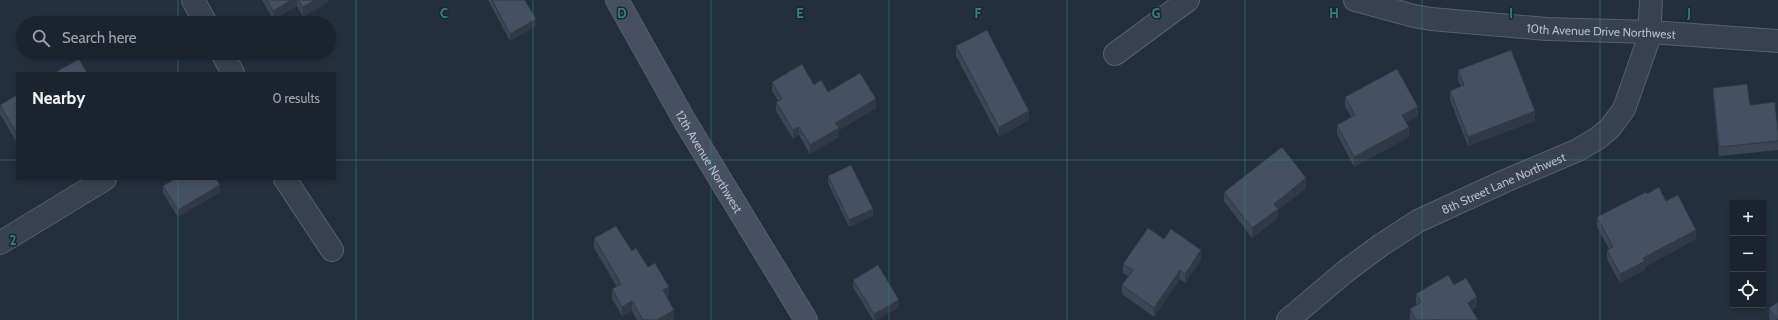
<!DOCTYPE html>
<html lang="en">
<head>
<meta charset="utf-8">
<style>
  body { margin:0; font-family:Cabin,sans-serif; background:#242b36; color:#f1f3f6 }
  .controls { position:absolute; right:12px; bottom:12px; display:grid; overflow:hidden; border-radius:0px; box-shadow:0 2px 6px #0003 }
  .controls button { width:36px; height:36px; display:grid; place-items:center; padding:0; border:0; border-bottom:1px solid #39404a; background:#1b232e; color:#f1f3f6; font:20px sans-serif }
  .list { margin:0; padding:0; list-style:none }
  h2 { display:flex; justify-content:space-between; align-items:center; height:52px; margin:0; padding:0 16px; font-size:17px }
  h2 small { font-size:13px; font-weight:400; color:#a0a4aa }
  .icon { flex:none; width:22px; height:22px; fill:none; stroke:currentColor; stroke-width:2; stroke-linecap:round; stroke-linejoin:round }
  .map { position:relative; flex:none; width:1778px; height:320px; overflow:hidden }
  .search { position:absolute; background:#1b232e; box-shadow:0 2px 6px #0003; left:16px; top:16px; width:320px; height:44px; display:flex; align-items:center; gap:10px; box-sizing:border-box; padding:0 14px; border-radius:22px; color:#a0a4aa; font-size:15px }
  .panel { position:absolute; background:#1b232e; box-shadow:0 2px 6px #0003; left:16px; top:72px; width:320px; height:108px; border-radius:0px }
  .map>svg:first-child { display:block }
  .lines { fill:none; stroke-linecap:round; stroke-linejoin:round }
  .minor-casing { stroke:#565f6c; stroke-width:24 }
  .secondary-casing { stroke:#565f6c; stroke-width:24 }
  .minor { stroke:#38414e; stroke-width:22 }
  .secondary { stroke:#465061; stroke-width:22 }
  .wall { fill:#3b4654 }
  .shaded-wall { fill:#303945 }
  .building { fill:#455162; stroke:#303945 }
  .grid { fill:none; stroke:#308480; stroke-width:1; stroke-opacity:0.55 }
  .labels { text-anchor:middle; dominant-baseline:central; stroke-width:3; stroke-linejoin:round; paint-order:stroke }
  .street-label { font-size:12px; fill:#b4bcc9; stroke:#1d2633 }
  .grid-label { font-size:13px; text-anchor:middle; font-weight:bold; fill:#308480; stroke:#1d2633; stroke-width:3; stroke-linejoin:round; paint-order:stroke }
</style>
</head>
<body>
<div class="map">
<svg width="1778" height="320" viewBox="0 0 1778 320">
  <rect width="100%" height="100%" fill="#242f3e"/>
  <g class="lines">
    <!-- minor casing -->
    <g class="minor-casing">
      <g id="minor">
        <path d="M 193,0 L 206,23"/>
        <path id="s1" d="M 1355,0 L 1414,16 L 1431,19 L 1547,29 L 1650,32 L 1778,41"/>
        <path d="M 222,53 L 233,73"/>
        <path d="M 1115,54 L 1188,0"/>
        <path d="M 285,179 L 332,250"/>
        <path d="M 0,243 L 105,179"/>
        <path id="s2" d="M 1288,320 L 1346,271 L 1381,245 L 1418,221 L 1505,181 L 1578,150 L 1598,138 L 1610,128 L 1624,109 L 1649,38 L 1651,0"/>
      </g>
    </g>
    <!-- secondary casing -->
    <g class="secondary-casing">
      <g id="secondary">
        <path id="s3" d="M 617,0 L 686,123 L 806,320"/>
      </g>
    </g>
    <!-- minor -->
    <use href="#minor" class="minor"/>
    <!-- secondary -->
    <use href="#secondary" class="secondary"/>
  </g>
  <!-- wall -->
  <path class="wall" d="M 262,0 L 328,0 L 328,2 L 303,17 L 297,6 L 273,20 Z
    M 488,0 L 525,0 L 536,26 L 510,41 Z
    M 956,46 L 1029,120 L 999,137 L 956,56 Z
    M 1458,70 L 1535,121 L 1468,146 L 1450,100 L 1450,91 L 1461,86 L 1458,80 Z
    M 772,82 L 814,85 L 828,92 L 876,108 L 839,130 L 839,137 L 810,154 L 799,135 L 793,139 L 776,111 L 776,102 L 778,101 L 772,91 Z
    M 1713,88 L 1750,105 L 1778,132 L 1778,150 L 1719,156 L 1713,97 Z
    M 17,95 L 17,143 L 0,114 L 0,105 Z
    M 1345,97 L 1418,116 L 1406,122 L 1409,137 L 1354,167 L 1337,134 L 1337,125 L 1351,117 L 1345,106 Z
    M 828,176 L 873,216 L 849,227 L 828,183 Z
    M 163,186 L 220,192 L 178,217 L 163,193 Z
    M 1306,188 L 1278,210 L 1278,218 L 1252,238 L 1224,201 L 1224,192 Z
    M 1647,194 L 1666,201 L 1696,239 L 1645,267 L 1645,270 L 1620,283 L 1607,259 L 1607,250 L 1609,249 L 1597,227 L 1597,217 Z
    M 594,238 L 632,251 L 648,267 L 669,296 L 667,297 L 674,319 L 672,320 L 637,320 L 632,311 L 622,316 L 612,299 L 612,289 L 617,287 L 594,248 Z
    M 1164,239 L 1201,260 L 1185,283 L 1180,279 L 1154,317 L 1122,294 L 1122,285 L 1128,276 L 1123,273 L 1123,264 Z
    M 853,280 L 899,307 L 876,320 L 873,320 L 853,287 Z
    M 1454,285 L 1477,306 L 1472,310 L 1478,320 L 1411,320 L 1410,319 L 1410,309 L 1417,305 L 1416,304 L 1416,294 Z
    M 1769,308 L 1778,320 L 1770,320 L 1769,319 Z"/>
  <!-- shaded-wall -->
  <path class="shaded-wall" d="M 291,0 L 297,0 L 297,6 L 273,20 L 273,11 Z
    M 315,0 L 328,0 L 328,2 L 303,17 L 303,7 Z
    M 536,19 L 536,26 L 510,41 L 510,34 Z
    M 876,99 L 876,108 L 839,130 L 839,137 L 810,154 L 810,145 L 835,123 Z
    M 1418,107 L 1418,116 L 1402,125 L 1402,115 Z
    M 1029,111 L 1029,120 L 999,137 L 999,127 Z
    M 1535,111 L 1535,121 L 1468,146 L 1468,137 Z
    M 799,127 L 799,135 L 793,139 L 793,130 Z
    M 1409,127 L 1409,137 L 1354,167 L 1354,157 Z
    M 1306,178 L 1306,188 L 1278,210 L 1278,218 L 1252,238 L 1252,228 L 1274,204 Z
    M 220,185 L 220,192 L 178,217 L 178,210 Z
    M 873,209 L 873,216 L 849,227 L 849,220 Z
    M 1696,230 L 1696,239 L 1645,267 L 1645,270 L 1620,283 L 1620,274 L 1643,258 Z
    M 1201,250 L 1201,260 L 1185,283 L 1185,274 Z
    M 1180,270 L 1180,279 L 1154,317 L 1154,308 Z
    M 669,287 L 669,296 L 663,299 L 663,290 Z
    M 1477,297 L 1477,306 L 1468,312 L 1468,303 Z
    M 899,300 L 899,307 L 876,320 L 874,320 L 874,314 Z
    M 632,301 L 632,311 L 622,316 L 622,307 Z
    M 674,310 L 674,319 L 672,320 L 657,320 Z"/>
  <!-- building -->
  <path class="building" d="M 267,0 L 291,0 L 273,11 Z
    M 298,0 L 315,0 L 303,7 Z
    M 492,0 L 525,0 L 536,19 L 510,34 Z
    M 987,30 L 1029,111 L 999,127 L 956,46 Z
    M 1511,50 L 1535,111 L 1468,137 L 1450,91 L 1464,85 L 1458,70 Z
    M 79,59 L 87,73 L 54,73 Z
    M 802,64 L 814,85 L 821,80 L 828,92 L 860,73 L 876,99 L 835,123 L 839,128 L 810,145 L 799,127 L 793,130 L 776,102 L 782,99 L 772,82 Z
    M 1397,69 L 1418,107 L 1402,115 L 1409,127 L 1354,157 L 1337,125 L 1355,115 L 1345,97 Z
    M 1747,84 L 1750,105 L 1775,102 L 1778,132 L 1778,141 L 1719,147 L 1713,88 Z
    M 17,95 L 17,134 L 0,105 Z
    M 1282,147 L 1306,178 L 1274,204 L 1278,209 L 1252,228 L 1224,192 Z
    M 851,165 L 873,209 L 849,220 L 828,176 Z
    M 174,179 L 216,179 L 220,185 L 178,210 L 163,186 Z
    M 1659,187 L 1666,201 L 1678,195 L 1696,230 L 1643,258 L 1645,261 L 1620,274 L 1607,250 L 1613,247 L 1597,217 L 1646,192 L 1647,194 Z
    M 616,226 L 632,251 L 636,248 L 648,267 L 655,263 L 669,287 L 663,290 L 674,310 L 657,320 L 643,320 L 632,301 L 622,307 L 612,289 L 621,284 L 594,238 Z
    M 1148,228 L 1164,239 L 1171,229 L 1201,250 L 1185,274 L 1180,270 L 1154,308 L 1122,285 L 1133,270 L 1123,264 Z
    M 878,265 L 899,300 L 874,314 L 853,280 Z
    M 1448,275 L 1454,285 L 1466,278 L 1477,297 L 1468,303 L 1478,320 L 1437,320 L 1436,319 L 1435,320 L 1416,320 L 1410,309 L 1421,302 L 1416,294 Z
    M 1778,302 L 1778,320 L 1777,320 L 1769,308 Z"/>
  <!-- grid -->
  <path class="grid" d="M 178,0 L 178,23M 356,0 L 356,320M 533,0 L 533,320M 711,0 L 711,320M 889,0 L 889,320M 1067,0 L 1067,320M 1245,0 L 1245,320M 1422,0 L 1422,320M 1600,0 L 1600,320M 178,53 L 178,73M 0,160 L 17,160M 335,160 L 1778,160M 178,179 L 178,320"/>
  <g class="labels">
    <!-- street labels -->
    <g class="street-label">
      <text stroke="none"><textPath href="#s1" startOffset="249">10th Avenue Drive Northwest</textPath></text>
      <text stroke="none"><textPath href="#s3" startOffset="186">12th Avenue Northwest</textPath></text>
      <text stroke="none"><textPath href="#s2" startOffset="257">8th Street Lane Northwest</textPath></text>
    </g>
  </g>
  <g class="grid-label">
    <text x="444" y="18">C</text>
    <text x="622" y="18">D</text>
    <text x="800" y="18">E</text>
    <text x="978" y="18">F</text>
    <text x="1156" y="18">G</text>
    <text x="1334" y="18">H</text>
    <text x="1511" y="18">I</text>
    <text x="1689" y="18">J</text>
    <text x="13" y="245">2</text>
  </g>
</svg>
<div class="controls">
<button>+</button>
<button>−</button>
<button><svg class="icon" aria-label="locate" viewBox="0 0 24 24"><circle cx="12" cy="12" r="6"/><path d="M12 2v4M12 18v4M2 12h4M18 12h4"/></svg></button>
</div>
<div class="search"><svg class="icon" aria-label="search" viewBox="0 0 24 24"><circle cx="10" cy="10" r="6"/><path d="M15 15l6 6"/></svg>Search here</div>
<section class="panel">
<h2>Nearby<small>0 results</small></h2>
<ul class="list">
</ul>
</section>
</div>
</body>
</html>
